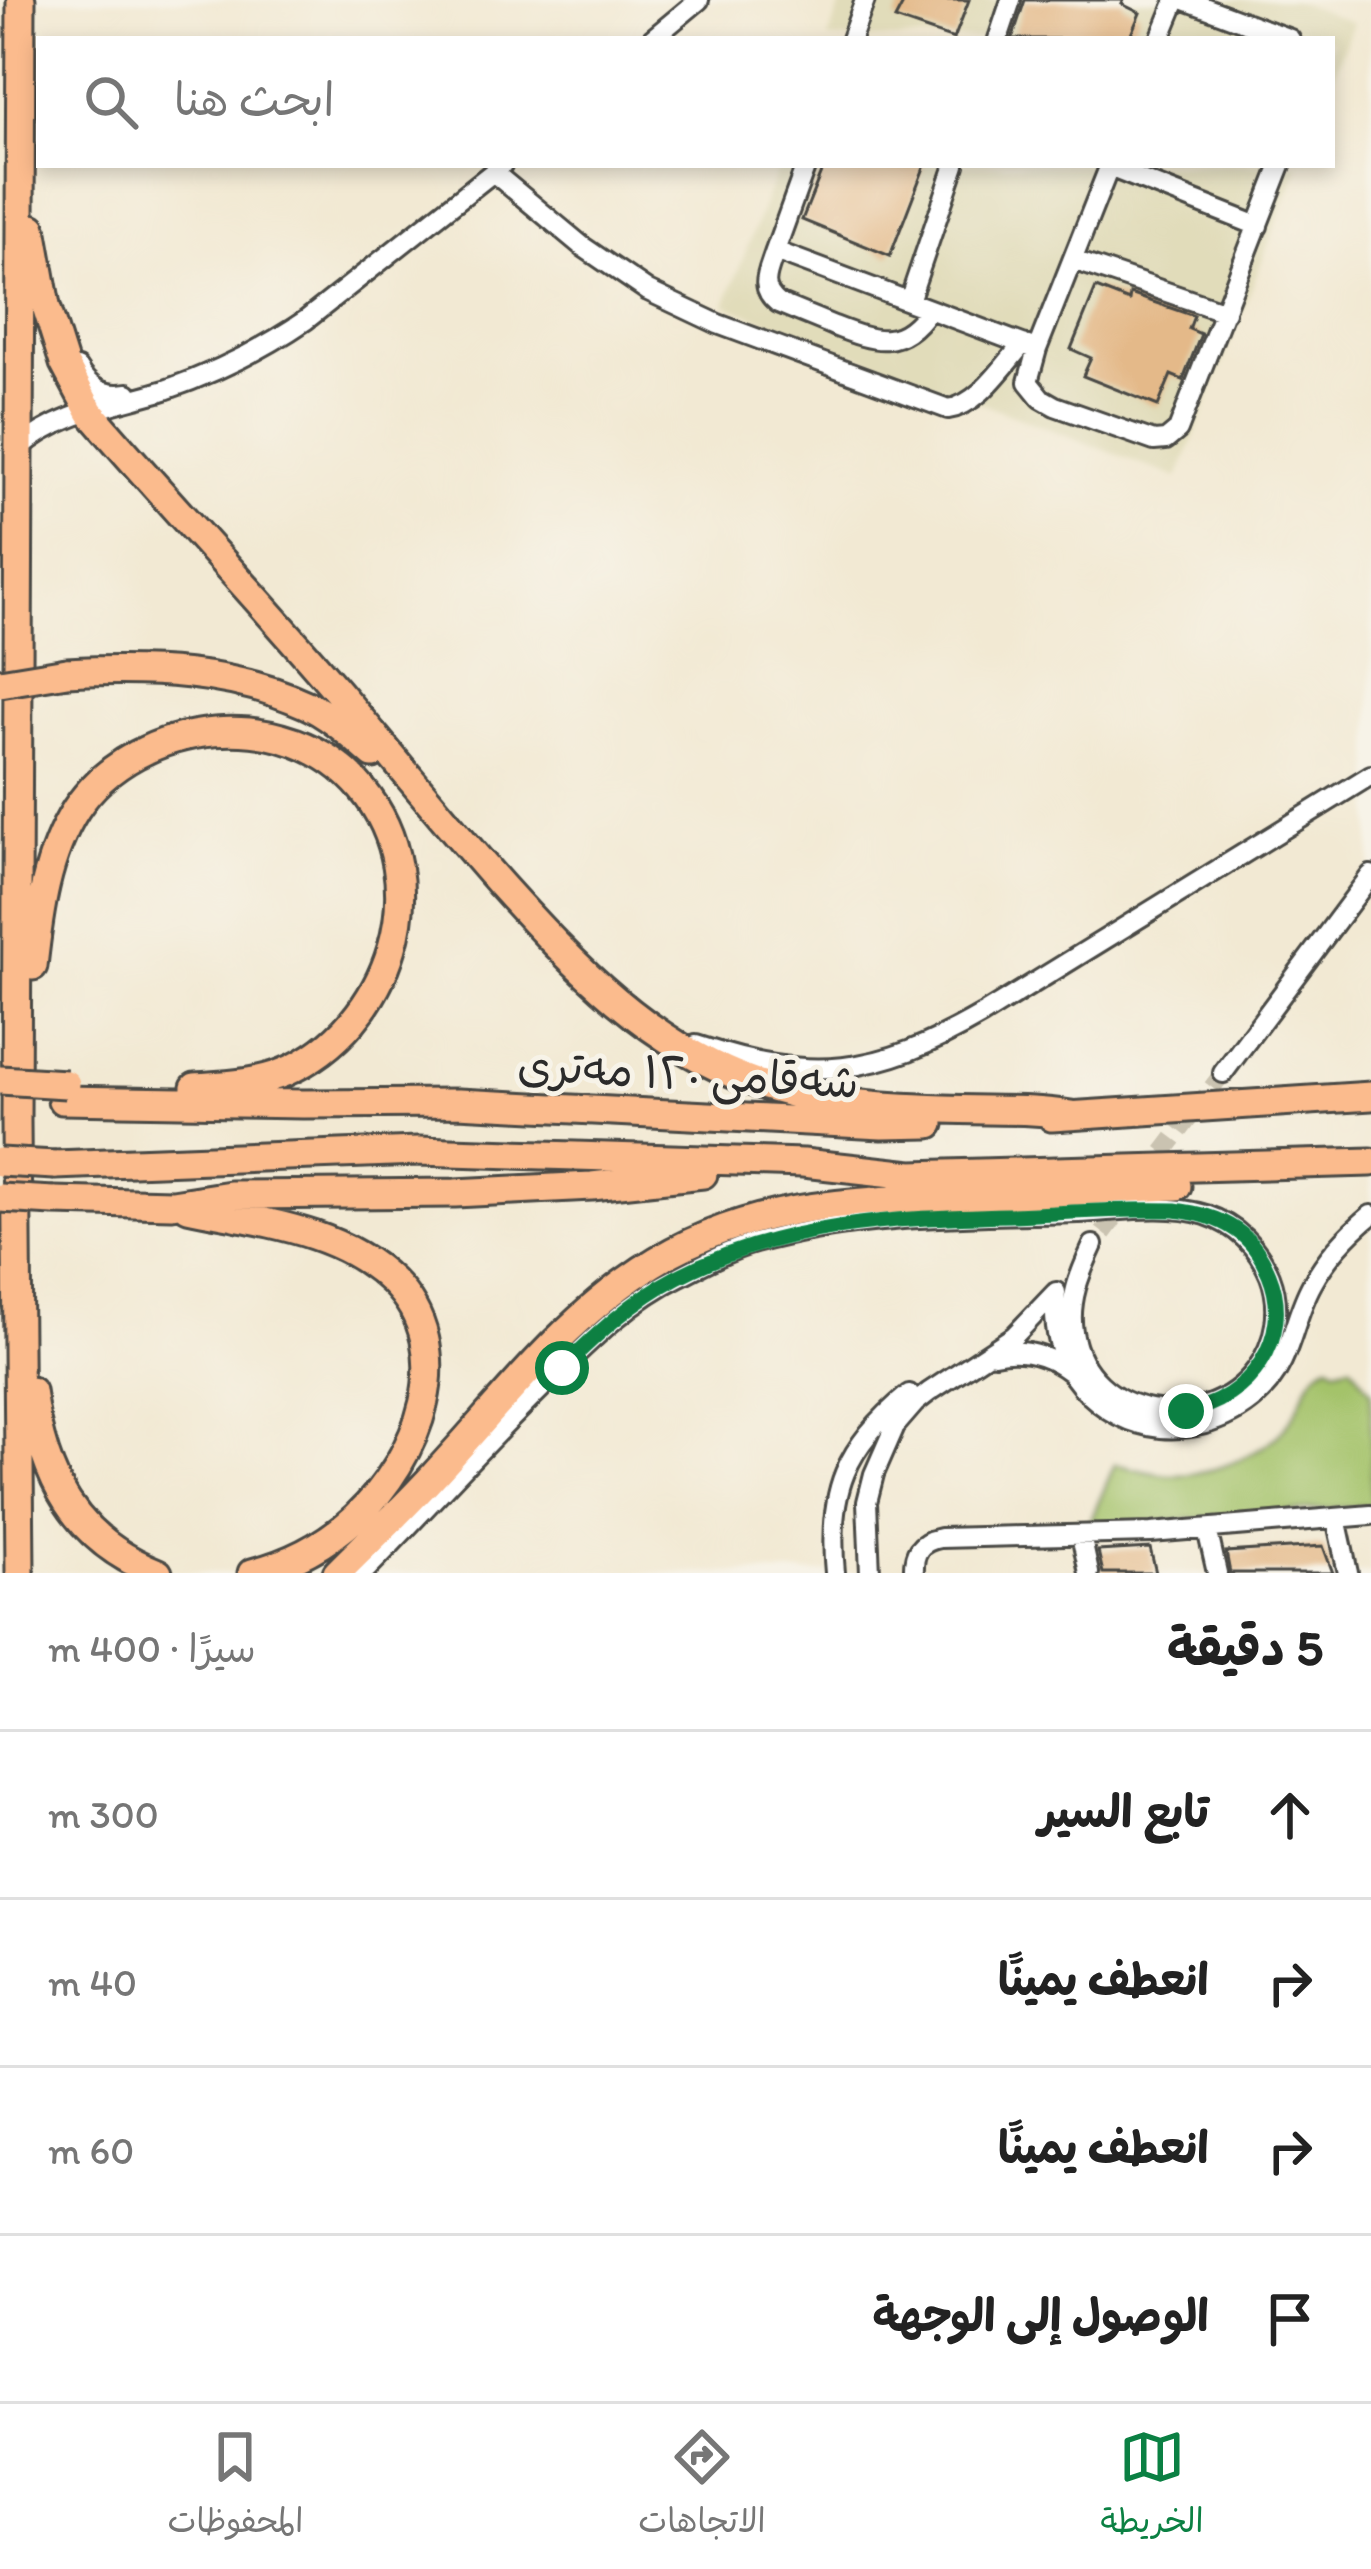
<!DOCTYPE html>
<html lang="ar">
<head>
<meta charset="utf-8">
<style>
  body { margin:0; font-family:Itim,"Playpen Sans Arabic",sans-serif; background:#f2f2f2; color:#222; direction:rtl }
  .stop { position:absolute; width:36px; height:36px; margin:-27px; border:9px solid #0b8043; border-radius:50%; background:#fff }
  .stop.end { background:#0b8043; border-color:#fff; box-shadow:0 3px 12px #0008 }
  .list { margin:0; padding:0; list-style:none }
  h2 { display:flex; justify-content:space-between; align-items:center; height:156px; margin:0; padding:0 48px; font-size:51px }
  h2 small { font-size:39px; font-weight:400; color:#767676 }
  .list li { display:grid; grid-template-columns:78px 1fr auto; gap:36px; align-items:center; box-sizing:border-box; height:168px; padding:0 48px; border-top:3px solid #e0e0e0 }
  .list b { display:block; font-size:45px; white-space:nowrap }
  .list em { font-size:39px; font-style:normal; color:#767676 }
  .icon { flex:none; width:66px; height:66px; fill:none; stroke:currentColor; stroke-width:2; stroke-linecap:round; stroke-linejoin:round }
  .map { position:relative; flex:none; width:1371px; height:1573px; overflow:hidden; direction:ltr }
  .search { position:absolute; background:#fff; box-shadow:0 6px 18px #0003; left:36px; right:36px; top:36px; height:132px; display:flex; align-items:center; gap:30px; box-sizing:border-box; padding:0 42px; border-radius:0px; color:#767676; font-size:45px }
  .sheet { height:828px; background:#fff }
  nav { display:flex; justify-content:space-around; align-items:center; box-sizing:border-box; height:168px; border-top:3px solid #e0e0e0; background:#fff; font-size:33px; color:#767676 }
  nav a { display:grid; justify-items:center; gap:6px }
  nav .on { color:#0b8043 }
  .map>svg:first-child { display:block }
  .built { fill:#e1dcba }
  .green { fill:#a4c36b; stroke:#68774b; stroke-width:3 }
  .building { fill:#e4b989 }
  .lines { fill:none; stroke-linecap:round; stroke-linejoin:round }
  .minor-tunnel { stroke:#cac3b1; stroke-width:18; stroke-dasharray:18 9; stroke-linecap:butt }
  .minor-casing { stroke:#494844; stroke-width:24 }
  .highway-casing { stroke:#494844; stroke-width:33 }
  .minor { stroke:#fff; stroke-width:18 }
  .highway { stroke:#fbbb8d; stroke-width:27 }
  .highway-bridge-casing { stroke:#494844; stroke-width:33; stroke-linecap:butt }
  .highway-bridge { stroke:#fbbb8d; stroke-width:27 }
  .route { stroke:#0b8043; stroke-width:15 }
  .labels { text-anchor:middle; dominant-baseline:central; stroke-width:10; stroke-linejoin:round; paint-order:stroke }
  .street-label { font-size:45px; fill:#2b2b2b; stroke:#f7f3e8 }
</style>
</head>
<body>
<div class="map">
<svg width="1371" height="1573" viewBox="0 0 1371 1573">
  <rect width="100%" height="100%" fill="#f7f3e8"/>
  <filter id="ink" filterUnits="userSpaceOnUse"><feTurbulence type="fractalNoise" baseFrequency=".00833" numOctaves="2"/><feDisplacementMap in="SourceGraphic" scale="24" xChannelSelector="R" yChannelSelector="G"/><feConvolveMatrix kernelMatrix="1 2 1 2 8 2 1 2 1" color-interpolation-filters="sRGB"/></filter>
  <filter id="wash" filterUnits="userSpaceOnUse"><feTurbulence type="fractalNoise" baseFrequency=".004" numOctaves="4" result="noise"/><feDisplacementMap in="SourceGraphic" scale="48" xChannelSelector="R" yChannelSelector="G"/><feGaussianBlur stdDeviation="2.7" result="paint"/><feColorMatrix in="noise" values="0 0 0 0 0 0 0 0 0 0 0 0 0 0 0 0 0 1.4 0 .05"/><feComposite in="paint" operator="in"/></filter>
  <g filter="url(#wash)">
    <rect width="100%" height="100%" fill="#f2e9d3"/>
    <!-- built -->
    <path class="built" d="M 843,0 L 1293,0 L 1353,23 L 1332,79 L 1332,39 L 828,39 Z
      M 779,165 L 1299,165 L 1178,478 L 725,305 Z"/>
    <!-- green -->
    <path class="green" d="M 1329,1364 L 1336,1368 L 1351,1364 L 1371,1391 L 1371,1505 L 1088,1527 L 1115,1464 C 1133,1468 1152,1474 1170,1475 C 1214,1476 1269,1454 1293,1416 C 1305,1398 1307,1372 1329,1364 Z"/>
    <g id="blocks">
      <!-- building -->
      <path class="building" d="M 905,0 L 969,0 L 954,39 L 895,19 Z
        M 1025,0 L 1124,0 L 1122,4 L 1140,13 L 1129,39 L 1012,39 Z
        M 824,165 L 925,165 L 890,256 L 802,220 Z
        M 1096,288 L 1129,301 L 1130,294 L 1194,316 L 1189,329 L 1201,334 L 1183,380 L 1171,375 L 1158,406 L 1083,376 L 1091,358 L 1071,349 Z
        M 1323,1546 L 1333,1573 L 1230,1573 L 1226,1552 Z
        M 1150,1548 L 1156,1573 L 1103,1573 L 1098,1551 Z"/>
    </g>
  </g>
  <g filter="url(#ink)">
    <use href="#blocks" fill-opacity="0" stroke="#494844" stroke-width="3"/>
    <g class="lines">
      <!-- minor-tunnel -->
      <path class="minor-tunnel" d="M 1147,1174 L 1223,1073
        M 1103,1233 L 1127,1201"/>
      <!-- minor casing -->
      <g class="minor-casing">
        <path id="minor" d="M 1185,0 L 1290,39
          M 652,39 L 699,0
          M 851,39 L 865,0
          M 998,39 L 1011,0
          M 1160,39 L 1176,0
          M 806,165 L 775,251 L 1033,348
          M 1110,165 L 1037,349 L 1028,382 L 1041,398 L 1055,406 L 1154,441 L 1166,440 L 1178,430 L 1281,165
          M 1109,167 L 1258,226
          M 493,172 L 582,246 L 648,291 L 718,324 L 948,409 C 979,405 1003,366 1023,344
          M 775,251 C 768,273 758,287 778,303 C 797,311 815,318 834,326 C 875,342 901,351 929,309
          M 1073,260 L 1225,312
          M 909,301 L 955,165
          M 77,368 C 89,388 104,397 128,393
          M 20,448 C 58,413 116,405 165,390 C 215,373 262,350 306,320 L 502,165
          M 696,1045 C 811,1083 877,1076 982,1015 L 1371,775
          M 1223,1073 L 1371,875
          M 1056,1292 C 1052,1326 1059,1361 1082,1387 C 1103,1410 1130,1425 1161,1428 C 1210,1432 1261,1407 1282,1361 C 1294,1336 1298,1309 1312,1284 C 1326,1258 1348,1234 1371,1215
          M 994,1354 C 1022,1348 1046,1354 1069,1371
          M 1336,1518 L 1348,1573
          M 1207,1529 L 1217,1573
          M 1081,1535 L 1089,1573
          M 363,1573 C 429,1506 491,1436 559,1371 C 596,1335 633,1299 680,1276 C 703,1264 730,1250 755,1243 C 860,1214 971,1216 1079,1213 C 1120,1211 1166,1203 1206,1215 C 1236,1225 1258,1247 1270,1276 C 1282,1307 1276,1343 1256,1370 C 1207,1437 1087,1420 1073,1332 C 1068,1301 1080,1273 1093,1245
          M 835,1573 C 827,1492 845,1446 909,1394
          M 870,1573 L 867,1502 L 874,1474 L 895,1426 L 915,1403 L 929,1392 L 1014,1336 L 1055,1293
          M 914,1573 C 913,1553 919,1542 940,1538 L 1151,1533 L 1371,1515"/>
      </g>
      <!-- highway casing -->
      <g class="highway-casing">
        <path id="highway" d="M 32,228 L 46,306 L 64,363 L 90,412 C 175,511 265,605 349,705 C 399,765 449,826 501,885 C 574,966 650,1046 756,1083 C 815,1103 882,1107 944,1109 C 987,1111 1028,1108 1071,1115
          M 67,672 C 148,668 230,670 305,704 C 330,715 352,736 373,754
          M 33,966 C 39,912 46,856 76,809 C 137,717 290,702 362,789 C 439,882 390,1027 285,1072 C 257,1084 224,1085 195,1087
          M 62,1100 L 303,1104 L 458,1103 L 882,1125 L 930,1124
          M 1052,1117 L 1371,1096
          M 55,1165 L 418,1151 L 803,1163 L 912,1175 L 1371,1162
          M 54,1201 L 172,1204 L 230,1195 L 455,1193 L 592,1186 L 703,1174
          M 188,1207 C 258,1222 338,1228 392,1281 C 462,1350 418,1459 356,1517 C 327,1544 291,1563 252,1573
          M 31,1391 C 43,1478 74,1540 158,1573
          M 20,1573 L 16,1121 L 21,0
          M 337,1573 C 369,1541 403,1509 434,1475 C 501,1403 559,1325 642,1270 C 754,1195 876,1201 1004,1196 C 1062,1193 1119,1188 1177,1186"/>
      </g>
      <!-- minor -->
      <use href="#minor" class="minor"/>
      <!-- highway -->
      <use href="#highway" class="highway"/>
      <!-- highway-bridge casing -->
      <g class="highway-bridge-casing">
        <path id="highway-bridge" d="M 0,683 L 67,672
          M 0,1080 L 66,1084
          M 0,1162 L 55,1165
          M 0,1198 L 54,1201"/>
      </g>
      <!-- highway-bridge -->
      <use href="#highway-bridge" class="highway-bridge"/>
    </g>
  </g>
  <g class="lines" filter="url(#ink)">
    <!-- route -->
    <path class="route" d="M 562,1368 C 597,1334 633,1300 677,1277 C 780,1223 895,1218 1009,1215 C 1064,1213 1120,1208 1175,1210 C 1197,1213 1217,1217 1236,1230 C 1251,1240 1262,1257 1269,1274 C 1295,1337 1249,1401 1186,1411"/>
  </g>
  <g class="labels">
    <!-- street labels -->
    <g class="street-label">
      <text transform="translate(688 1073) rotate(3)">شەقامی ١٢٠ مەتری</text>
    </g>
  </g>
</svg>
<div class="stop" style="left:562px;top:1368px"></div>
<div class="stop end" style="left:1186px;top:1411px"></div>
<div class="search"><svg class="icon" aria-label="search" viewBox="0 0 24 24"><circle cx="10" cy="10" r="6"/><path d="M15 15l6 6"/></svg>ابحث هنا</div>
</div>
<section class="sheet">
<h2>5 دقيقة<small>سيرًا · 400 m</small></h2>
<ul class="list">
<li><svg class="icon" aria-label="ahead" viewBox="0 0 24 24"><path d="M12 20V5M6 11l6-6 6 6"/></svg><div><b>تابع السير</b></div><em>300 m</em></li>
<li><svg class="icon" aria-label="right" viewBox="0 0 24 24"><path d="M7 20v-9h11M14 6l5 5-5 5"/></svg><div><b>انعطف يمينًا</b></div><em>40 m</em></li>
<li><svg class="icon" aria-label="right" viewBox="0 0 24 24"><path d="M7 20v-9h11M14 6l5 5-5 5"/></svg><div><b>انعطف يمينًا</b></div><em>60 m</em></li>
<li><svg class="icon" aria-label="arrive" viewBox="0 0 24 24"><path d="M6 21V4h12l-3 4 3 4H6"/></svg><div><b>الوصول إلى الوجهة</b></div></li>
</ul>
</section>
<nav>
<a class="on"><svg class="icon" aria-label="map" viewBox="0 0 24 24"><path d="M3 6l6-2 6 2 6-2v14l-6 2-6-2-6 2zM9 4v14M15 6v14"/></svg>الخريطة</a>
<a><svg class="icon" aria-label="directions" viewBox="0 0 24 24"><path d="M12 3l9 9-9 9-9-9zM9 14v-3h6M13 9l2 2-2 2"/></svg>الاتجاهات</a>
<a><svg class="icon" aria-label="saved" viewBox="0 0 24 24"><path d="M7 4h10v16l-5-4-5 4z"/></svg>المحفوظات</a>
</nav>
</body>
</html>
